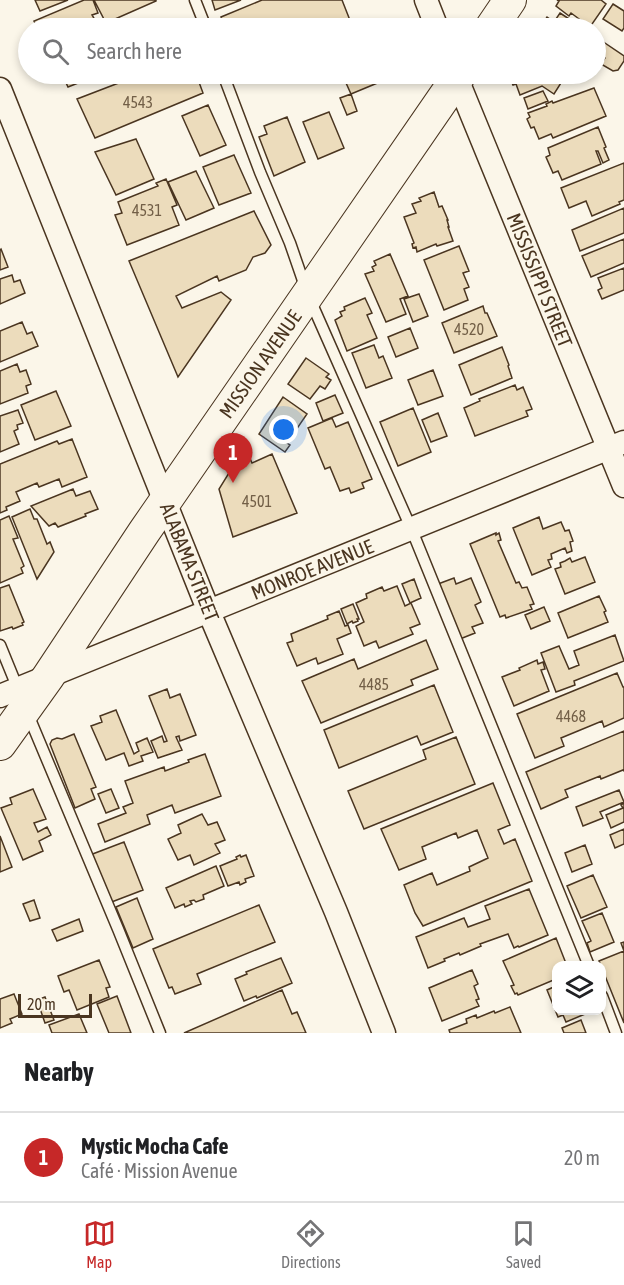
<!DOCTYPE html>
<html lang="en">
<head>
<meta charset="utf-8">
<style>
  body { margin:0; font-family:"Asap Condensed",sans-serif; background:#f2f2f2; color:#202124 }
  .controls { position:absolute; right:18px; bottom:18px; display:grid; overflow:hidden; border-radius:12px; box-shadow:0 3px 9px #0003 }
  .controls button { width:54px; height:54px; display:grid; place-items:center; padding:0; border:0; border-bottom:2px solid #e0e0e0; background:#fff; color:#202124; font:30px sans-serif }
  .scale { position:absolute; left:18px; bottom:15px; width:74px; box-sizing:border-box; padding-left:6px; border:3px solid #4a3520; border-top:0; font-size:16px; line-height:21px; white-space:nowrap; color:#4a3520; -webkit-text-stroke:4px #fbf6e9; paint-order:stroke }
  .you { position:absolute; left:284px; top:430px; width:21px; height:21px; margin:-15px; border:4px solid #fff; border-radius:50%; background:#1a73e8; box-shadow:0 0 0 9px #1a73e833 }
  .badge { display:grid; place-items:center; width:39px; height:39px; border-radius:50%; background:#c62828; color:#fff; font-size:20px; font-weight:700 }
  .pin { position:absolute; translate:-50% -50px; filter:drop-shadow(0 2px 3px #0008) }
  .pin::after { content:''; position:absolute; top:32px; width:21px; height:18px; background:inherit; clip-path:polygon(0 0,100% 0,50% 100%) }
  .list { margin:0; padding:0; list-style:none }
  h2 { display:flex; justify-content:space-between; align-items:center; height:78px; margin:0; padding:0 24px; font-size:26px }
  h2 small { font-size:20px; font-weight:400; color:#757577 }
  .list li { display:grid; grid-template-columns:39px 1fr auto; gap:18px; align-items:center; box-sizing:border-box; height:90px; padding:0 24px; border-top:2px solid #e0e0e0 }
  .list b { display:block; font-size:22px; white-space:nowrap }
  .list p { margin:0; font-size:20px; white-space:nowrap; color:#757577 }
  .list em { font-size:20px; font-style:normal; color:#757577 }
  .icon { flex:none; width:33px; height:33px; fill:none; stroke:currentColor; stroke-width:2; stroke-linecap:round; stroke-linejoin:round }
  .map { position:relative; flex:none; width:624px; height:1033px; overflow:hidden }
  .search { position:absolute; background:#fff; box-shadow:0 3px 9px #0003; left:18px; right:18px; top:18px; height:66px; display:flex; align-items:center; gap:15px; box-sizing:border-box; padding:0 21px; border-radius:33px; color:#757577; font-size:22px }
  .sheet { height:168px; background:#fff }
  nav { display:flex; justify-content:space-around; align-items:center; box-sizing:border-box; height:84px; border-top:2px solid #e0e0e0; background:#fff; font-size:16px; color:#757577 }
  nav a { display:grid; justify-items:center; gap:3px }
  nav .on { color:#c62828 }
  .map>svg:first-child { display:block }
  .building { fill:#ecdcbc; stroke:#4a3520; stroke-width:1.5 }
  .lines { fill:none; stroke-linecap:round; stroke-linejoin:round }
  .lane-casing { stroke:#4a3520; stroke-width:13 }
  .street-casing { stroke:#4a3520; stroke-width:25 }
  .secondary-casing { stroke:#4a3520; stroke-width:34 }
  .lane { stroke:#fbf6e9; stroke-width:10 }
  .street { stroke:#fbf6e9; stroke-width:22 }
  .secondary { stroke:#fbf6e9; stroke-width:32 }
  .labels { text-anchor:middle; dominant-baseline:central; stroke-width:4.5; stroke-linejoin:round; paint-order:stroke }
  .number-label { font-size:16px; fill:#725f47 }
  .street-label { font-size:20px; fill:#4a3520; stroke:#fbf6e9 }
</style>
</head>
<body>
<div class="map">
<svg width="624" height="1033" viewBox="0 0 624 1033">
  <rect width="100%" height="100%" fill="#fbf6e9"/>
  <!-- building -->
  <path class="building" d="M 35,0 L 68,0 L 40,11 Z
    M 84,0 L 93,0 L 98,13 L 92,15 L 98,25 L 90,28 L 38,28 L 34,21 Z
    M 94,0 L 156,0 L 156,1 L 106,23 Z
    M 212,0 L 241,0 L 215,10 Z
    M 262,0 L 342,0 L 353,28 L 225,28 L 221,17 Z
    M 557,0 L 601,0 L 606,4 L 590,27 L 571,13 L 569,16 L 556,6 L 559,1 Z
    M 613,4 L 624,11 L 624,28 L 622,31 L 603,19 Z
    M 560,13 L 583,28 L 537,28 L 540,28 L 547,17 L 554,22 Z
    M 596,37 L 624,56 L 624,61 L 618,70 L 613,71 L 601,64 L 605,58 L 596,51 Z
    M 62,74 L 101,74 L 68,87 Z
    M 142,74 L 196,74 L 203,93 L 95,138 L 77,99 Z
    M 342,74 L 385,74 L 387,79 L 351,94 Z
    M 508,74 L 564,74 L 566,75 L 554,94 L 542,86 L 520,95 L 516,84 L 513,85 Z
    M 594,88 L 606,116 L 553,138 L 551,134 L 539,139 L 534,127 L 531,128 L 527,119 L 530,117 L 528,113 L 547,106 L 546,104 L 552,101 L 553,103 Z
    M 543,91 L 548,101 L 528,109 L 524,98 Z
    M 351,94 L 357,111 L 347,115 L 340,98 Z
    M 208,105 L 226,145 L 200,156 L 182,116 Z
    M 329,112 L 344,148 L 318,159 L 303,122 Z
    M 287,117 L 305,162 L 274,176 L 259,137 L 267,134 L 264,126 Z
    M 598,127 L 606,147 L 604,148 L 609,160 L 603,163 L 598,151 L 596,151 L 601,164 L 562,180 L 558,171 L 553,173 L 546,157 L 550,155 L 548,148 Z
    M 136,139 L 154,179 L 116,195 L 95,152 Z
    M 234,155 L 251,193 L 219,205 L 203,167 Z
    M 624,163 L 624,200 L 619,202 L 620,204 L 592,216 L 586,201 L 569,208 L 561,188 Z
    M 196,171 L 214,208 L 186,220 L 168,182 Z
    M 166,179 L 177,205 L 172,207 L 179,225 L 127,245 L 115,215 L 122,213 L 118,202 L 158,186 L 156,183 Z
    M 434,192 L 439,207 L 442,206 L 448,220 L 447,220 L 449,227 L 448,227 L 453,241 L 437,246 L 436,244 L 417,252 L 416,247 L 413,248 L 412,244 L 414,243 L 404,217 L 416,213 L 412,204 L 421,201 L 419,198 Z
    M 624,208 L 624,233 L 580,251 L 572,230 Z
    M 254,211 L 271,245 L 265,253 L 253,257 L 246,270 L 219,281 L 217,276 L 176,296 L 182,308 L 221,292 L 231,300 L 178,377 L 129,261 Z
    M 624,239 L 624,263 L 591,277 L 582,256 Z
    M 459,246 L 469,271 L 463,273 L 469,287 L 464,289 L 468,300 L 444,310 L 424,260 Z
    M 1,249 L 8,267 L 0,270 L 0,250 Z
    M 390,254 L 408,296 L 400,299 L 406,314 L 386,322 L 365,274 L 374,271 L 372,267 L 376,265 L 374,261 Z
    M 624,268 L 624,290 L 602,299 L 598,290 L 602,288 L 598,278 Z
    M 12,275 L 14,282 L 20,280 L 25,293 L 0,304 L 0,279 Z
    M 419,294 L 428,316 L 413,322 L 404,299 Z
    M 365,298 L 372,313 L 367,315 L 377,338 L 347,351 L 335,320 L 342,316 L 340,312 L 345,310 L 344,307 Z
    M 483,306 L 485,313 L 487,313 L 497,336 L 454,353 L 442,323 Z
    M 22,322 L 27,334 L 32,332 L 38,346 L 0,362 L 0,331 Z
    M 410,328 L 418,348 L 396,357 L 388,337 Z
    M 374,345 L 379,358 L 383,356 L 392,378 L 366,388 L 352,353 Z
    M 502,347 L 509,365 L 508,366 L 512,378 L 471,395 L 459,365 Z
    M 306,358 L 329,374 L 326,377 L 331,380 L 325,389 L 320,386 L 310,399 L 288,384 Z
    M 17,364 L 20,372 L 26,370 L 31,384 L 26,386 L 28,393 L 0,404 L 0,371 Z
    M 433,370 L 443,396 L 418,405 L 408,380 Z
    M 515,385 L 517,390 L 523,387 L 532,409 L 526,411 L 528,416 L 475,436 L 464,408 L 480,401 L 479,399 Z
    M 56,391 L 71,426 L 35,440 L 21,405 Z
    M 335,395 L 343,413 L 323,421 L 316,403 Z
    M 283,397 L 307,414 L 287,443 L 290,445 L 285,452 L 259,434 Z
    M 413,408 L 431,452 L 398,466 L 380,422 Z
    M 18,410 L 23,423 L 17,425 L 18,429 L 14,431 L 19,444 L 0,452 L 0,416 Z
    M 438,413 L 447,436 L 431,442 L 422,420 Z
    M 332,418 L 336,427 L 348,422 L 372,479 L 362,483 L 364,488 L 351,493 L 349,488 L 340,491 L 330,467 L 325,469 L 308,428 Z
    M 72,439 L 87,477 L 62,487 L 59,479 L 39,487 L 37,483 L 16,492 L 20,501 L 6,507 L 7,510 L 0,513 L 0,464 L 57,441 L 59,444 Z
    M 245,447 L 252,463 L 272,454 L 297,513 L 233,537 L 219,489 Z
    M 73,489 L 76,496 L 90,491 L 98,509 L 85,514 L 86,516 L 58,527 L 55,523 L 49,526 L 31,506 Z
    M 30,509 L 34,519 L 37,519 L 47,544 L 50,542 L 54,552 L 37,579 L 12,517 Z
    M 9,516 L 18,538 L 13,539 L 24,566 L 21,568 L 23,573 L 0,583 L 0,520 Z
    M 539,517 L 543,529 L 561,522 L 565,531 L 569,530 L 573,541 L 570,542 L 572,551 L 567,553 L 565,548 L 551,554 L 552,559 L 548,560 L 551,567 L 532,575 L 513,528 Z
    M 496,533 L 496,535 L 499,533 L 501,540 L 498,541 L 516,583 L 519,582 L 522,588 L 527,587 L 534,604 L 530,605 L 532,609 L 506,618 L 505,615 L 500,617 L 470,544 Z
    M 585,557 L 595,582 L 565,594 L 555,569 L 561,567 L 560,563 L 565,561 L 570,558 L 572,562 Z
    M 454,578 L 456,584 L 471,578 L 481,602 L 475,605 L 483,623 L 472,627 L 475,633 L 460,639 L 438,584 Z
    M 414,579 L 421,598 L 410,603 L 402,584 Z
    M 9,585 L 24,622 L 22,623 L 23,625 L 13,629 L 12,627 L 0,631 L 0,588 Z
    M 397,586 L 405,606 L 411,603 L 420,624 L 410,628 L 413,634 L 379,648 L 376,641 L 364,646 L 356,626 L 364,622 L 356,603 L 367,598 L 366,594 L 382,587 L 384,591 Z
    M 599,596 L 606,611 L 604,612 L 608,622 L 568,638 L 558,613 Z
    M 353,604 L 359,619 L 357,619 L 358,621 L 353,623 L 352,621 L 347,624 L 341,609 Z
    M 544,607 L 550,621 L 531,629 L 525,615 Z
    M 339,611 L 345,626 L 348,625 L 351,633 L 337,639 L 343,654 L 318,664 L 316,658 L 297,666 L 287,643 L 293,641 L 291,634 L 328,619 L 327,616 Z
    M 615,635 L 624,661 L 574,681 L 575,685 L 556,692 L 541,653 L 559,646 L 569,669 L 579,665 L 574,651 Z
    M 426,640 L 438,669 L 411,680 L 413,685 L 321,723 L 302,681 L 354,659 L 358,669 Z
    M 537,660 L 538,664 L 543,662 L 545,669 L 541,670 L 549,691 L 514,706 L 502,677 L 520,670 L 519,668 Z
    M 617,673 L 623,687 L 624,687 L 624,718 L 604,727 L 602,721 L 561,738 L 564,746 L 535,758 L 517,714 Z
    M 434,685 L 453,732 L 421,745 L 417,736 L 339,768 L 324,730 Z
    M 167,689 L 170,698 L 180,694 L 196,735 L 180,741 L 179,736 L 176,737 L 182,750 L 158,758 L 151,741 L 162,736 L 164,742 L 167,741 L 149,696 Z
    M 116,710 L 134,754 L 139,751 L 136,743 L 147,738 L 153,752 L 141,756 L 143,761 L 129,766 L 124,753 L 106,760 L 91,726 L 102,722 L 100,716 Z
    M 624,731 L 624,771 L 623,770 L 601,779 L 600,776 L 565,790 L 568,797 L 541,809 L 526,772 Z
    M 74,734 L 96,787 L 91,789 L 95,799 L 75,808 L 50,744 L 52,740 L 57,738 L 62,739 Z
    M 456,737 L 475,784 L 364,829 L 348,791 L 426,759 L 423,750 Z
    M 205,754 L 221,796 L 175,813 L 172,805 L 147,815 L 150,824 L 105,842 L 98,824 L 126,813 L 123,807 L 133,803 L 125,781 L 164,767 L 165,771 L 189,762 L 188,760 Z
    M 493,783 L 510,825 L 498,830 L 504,844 L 515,839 L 532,881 L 423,926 L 415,913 L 404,885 L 432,873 L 437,885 L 470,871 L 469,867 L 488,858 L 477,830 L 458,838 L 456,833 L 422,847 L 426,859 L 399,870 L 381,829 Z
    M 33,789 L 46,819 L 34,823 L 38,832 L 47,827 L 51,835 L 39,841 L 43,851 L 23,860 L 1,808 L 12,804 L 10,798 Z
    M 111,789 L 119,808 L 106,813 L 98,794 Z
    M 619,790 L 624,802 L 600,812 L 603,818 L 583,826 L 576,807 Z
    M 624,803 L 624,822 L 611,828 L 606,815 L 623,808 L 621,805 Z
    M 202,814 L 208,825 L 217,822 L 225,840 L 215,844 L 220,853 L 194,865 L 190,855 L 178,860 L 168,839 L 181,833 L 178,825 Z
    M 624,829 L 624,844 L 615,848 L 610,835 Z
    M 0,836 L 12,867 L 0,872 Z
    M 124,842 L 143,890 L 109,903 L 90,855 Z
    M 585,845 L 592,864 L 572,872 L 565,853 Z
    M 240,855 L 241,857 L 246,855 L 254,876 L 245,879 L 246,882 L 240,885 L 239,882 L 228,886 L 220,866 L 237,859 L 236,857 Z
    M 216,866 L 224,886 L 203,895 L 204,899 L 196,902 L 194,900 L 190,901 L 192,904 L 185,907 L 184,904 L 175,908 L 166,888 Z
    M 593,875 L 607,907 L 581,918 L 567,886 Z
    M 529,889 L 548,935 L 519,947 L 518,946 L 514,948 L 508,934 L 480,944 L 481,946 L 460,955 L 459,953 L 444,959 L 445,961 L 428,968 L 416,937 L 464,918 L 468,927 L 490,919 L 485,906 Z
    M 137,898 L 153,939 L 133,948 L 116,907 Z
    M 34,900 L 40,918 L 30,921 L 23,904 Z
    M 259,905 L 275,942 L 197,974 L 201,984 L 175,994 L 172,987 L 169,988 L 153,949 Z
    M 602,913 L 614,942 L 590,952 L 587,943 L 591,941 L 582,921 Z
    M 79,919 L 83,931 L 57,941 L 52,930 Z
    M 556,938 L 567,966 L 556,966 L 556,979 L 518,995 L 517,993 L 515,994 L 511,986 L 514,985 L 503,961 Z
    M 624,942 L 624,1023 L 599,961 L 624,951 L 621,943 Z
    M 281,958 L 292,983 L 257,998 L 256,996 L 244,1001 L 235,979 L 247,974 L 246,972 Z
    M 99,960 L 110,987 L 106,988 L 109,997 L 77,1010 L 69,990 L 64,992 L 58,976 Z
    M 472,970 L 478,984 L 474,986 L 479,999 L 476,1000 L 479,1006 L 442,1021 L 429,988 Z
    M 556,986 L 556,1010 L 583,1010 L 585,1014 L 566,1022 L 563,1015 L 558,1017 L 547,990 Z
    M 282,990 L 292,1014 L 297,1012 L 306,1033 L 184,1033 Z
    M 14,994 L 22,1014 L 10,1019 L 12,1023 L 0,1028 L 0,999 Z
    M 117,996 L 131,1033 L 109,1033 L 97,1004 Z
    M 45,997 L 54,1020 L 45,1023 L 37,1000 Z
    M 510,1007 L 521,1033 L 450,1033 L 449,1030 L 467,1023 L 466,1019 L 476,1015 L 477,1018 L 494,1011 L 495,1013 Z
    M 79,1014 L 87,1033 L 52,1033 L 49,1025 Z
    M 581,1020 L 586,1033 L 564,1033 L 562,1028 Z"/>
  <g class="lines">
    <!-- lane casing -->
    <g class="lane-casing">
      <path id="lane" d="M 195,0 L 206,28
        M 223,74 L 260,172 L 290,243 L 308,295 L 411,528 L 589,966
        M 0,645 L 18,689
        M 27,712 L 118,929 L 160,1033
        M 602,996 L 616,1033"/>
    </g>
    <!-- street casing -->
    <g class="street-casing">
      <path id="street" d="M 426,0 L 437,28
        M 455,74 L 624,486
        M 0,89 L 209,612 L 336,912 L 384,1033
        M 0,696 L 624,442"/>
    </g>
    <!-- secondary casing -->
    <g class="secondary-casing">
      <path id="secondary" d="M 491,28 L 510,0
        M 0,744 L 48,677 L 144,532 L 460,74"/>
    </g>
    <!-- lane -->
    <use href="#lane" class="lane"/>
    <!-- street -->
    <use href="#street" class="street"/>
    <!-- secondary -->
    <use href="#secondary" class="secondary"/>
  </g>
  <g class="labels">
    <!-- number labels -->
    <g class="number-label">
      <text x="138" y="102">4543</text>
      <text x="147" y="210">4531</text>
      <text x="469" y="329">4520</text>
      <text x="257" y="501">4501</text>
      <text x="374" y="684">4485</text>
      <text x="571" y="716">4468</text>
    </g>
    <!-- street labels -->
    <g class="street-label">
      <text transform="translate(540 280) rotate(68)">MISSISSIPPI STREET</text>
      <text transform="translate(260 364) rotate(-55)">MISSION AVENUE</text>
      <text transform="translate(190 562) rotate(68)">ALABAMA STREET</text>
      <text transform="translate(312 569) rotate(-22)">MONROE AVENUE</text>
    </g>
  </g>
</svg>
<div class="controls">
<button><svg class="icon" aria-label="layers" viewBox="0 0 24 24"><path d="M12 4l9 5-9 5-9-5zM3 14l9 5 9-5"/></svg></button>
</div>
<div class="scale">20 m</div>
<div class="you"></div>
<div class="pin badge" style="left:233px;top:483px">1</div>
<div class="search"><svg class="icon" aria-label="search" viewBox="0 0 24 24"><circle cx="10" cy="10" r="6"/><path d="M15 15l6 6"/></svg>Search here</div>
</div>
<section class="sheet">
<h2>Nearby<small></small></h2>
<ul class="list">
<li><span class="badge">1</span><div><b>Mystic Mocha Cafe</b><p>Café · Mission Avenue</p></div><em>20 m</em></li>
</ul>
</section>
<nav>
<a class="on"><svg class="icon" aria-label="map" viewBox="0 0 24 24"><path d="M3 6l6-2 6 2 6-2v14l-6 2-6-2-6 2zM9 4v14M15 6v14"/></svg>Map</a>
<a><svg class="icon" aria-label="directions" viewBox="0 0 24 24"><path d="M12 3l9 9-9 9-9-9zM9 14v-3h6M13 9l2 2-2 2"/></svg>Directions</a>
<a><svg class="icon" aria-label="saved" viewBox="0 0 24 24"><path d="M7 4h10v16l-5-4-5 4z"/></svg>Saved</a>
</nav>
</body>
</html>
